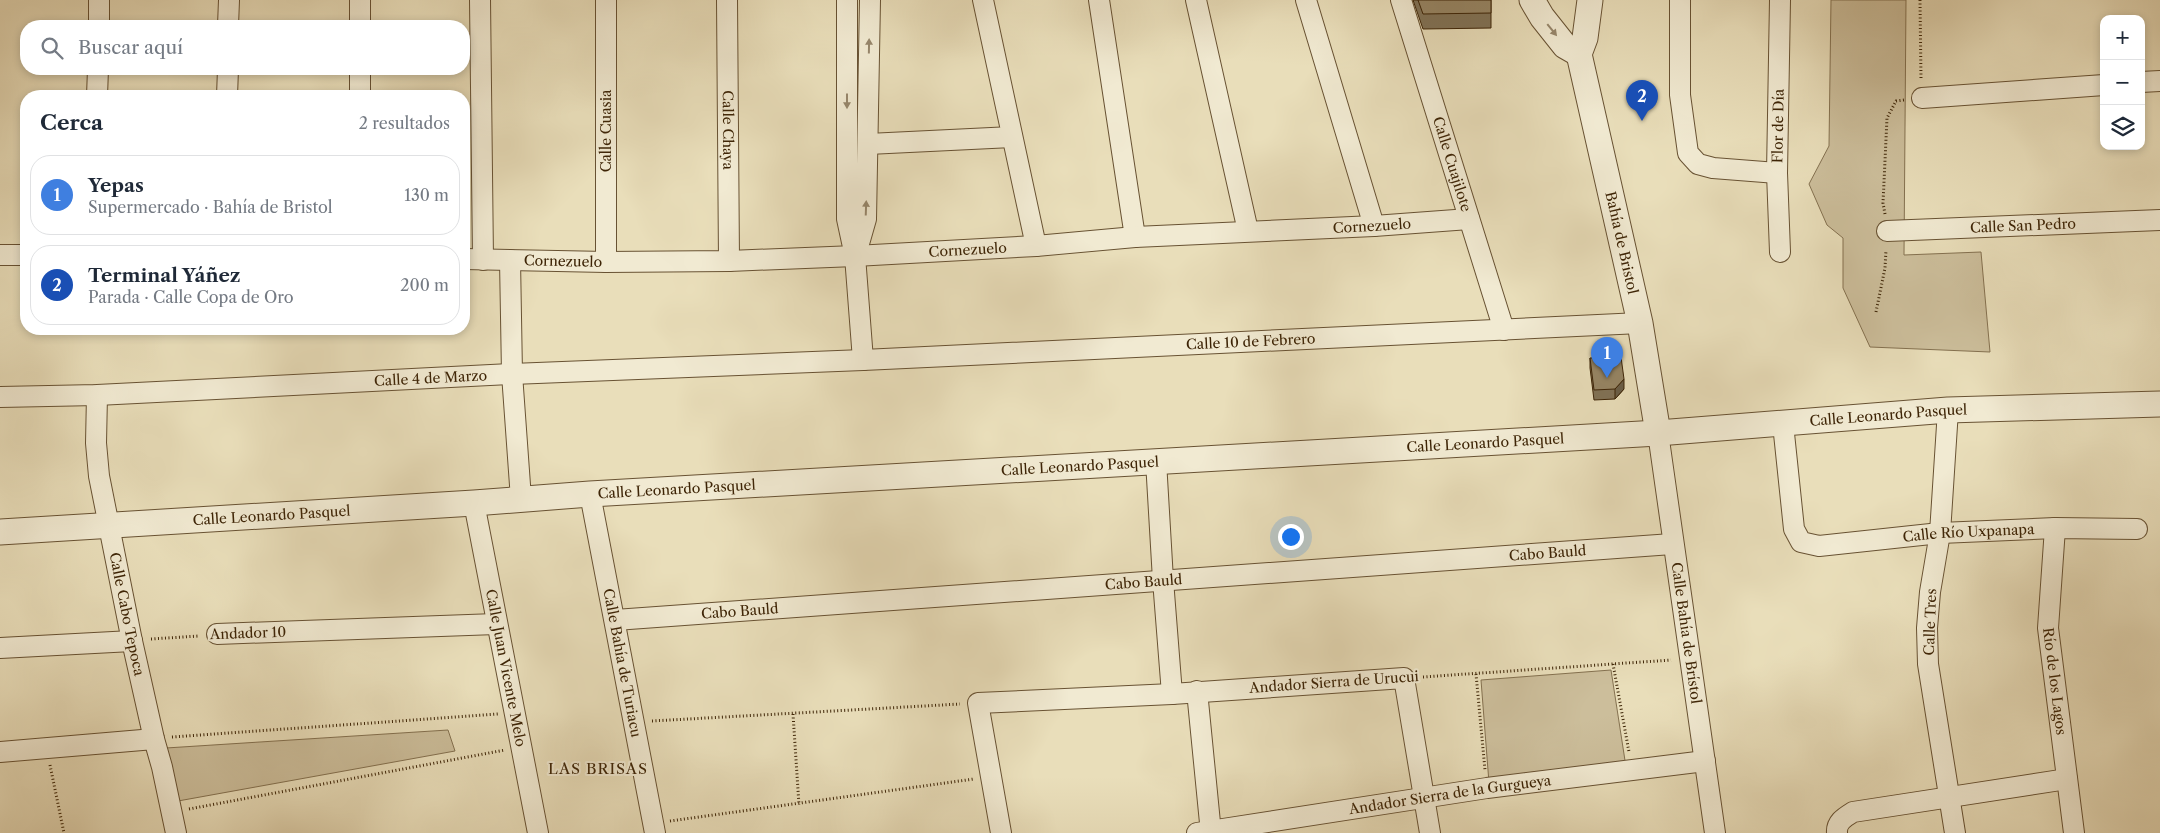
<!DOCTYPE html>
<html lang="es">
<head>
<meta charset="utf-8">
<style>
  body { margin:0; font-family:"Libre Caslon Text",serif; background:#f2f2f3; color:#1f2937 }
  .controls { position:absolute; right:15px; top:15px; display:grid; overflow:hidden; border-radius:10px; box-shadow:0 2px 8px #0003 }
  .controls button { width:45px; height:45px; display:grid; place-items:center; padding:0; border:0; border-bottom:1px solid #e0e1e3; background:#fff; color:#1f2937; font:25px sans-serif }
  .you { position:absolute; left:1290px; top:536px; width:18px; height:18px; margin:-12px; border:4px solid #fff; border-radius:50%; background:#1a73e8; box-shadow:0 0 0 8px #1a73e833 }
  .badge { display:grid; place-items:center; width:32px; height:32px; border-radius:50%; background:#8f2418; color:#fff; font-size:16px; font-weight:700 }
  .pin { position:absolute; translate:-50% -41px; filter:drop-shadow(0 1px 2px #0008) }
  .pin::after { content:''; position:absolute; top:26px; width:18px; height:15px; background:inherit; clip-path:polygon(0 0,100% 0,50% 100%) }
  .list { margin:0; padding:0; list-style:none }
  h2 { display:flex; justify-content:space-between; align-items:center; height:65px; margin:0; padding:0 20px; font-size:21px }
  h2 small { font-size:16px; font-weight:400; color:#747a83 }
  .list li { display:grid; grid-template-columns:32px 1fr auto; gap:15px; align-items:center; box-sizing:border-box; height:80px; margin:0 10px 10px; padding:0 10px; border:1px solid #e0e1e3; border-radius:20px }
  .list b { display:block; font-size:19px; white-space:nowrap }
  .list p { margin:0; font-size:16px; white-space:nowrap; color:#747a83 }
  .list em { font-size:16px; font-style:normal; color:#747a83 }
  .icon { flex:none; width:28px; height:28px; fill:none; stroke:currentColor; stroke-width:2; stroke-linecap:round; stroke-linejoin:round }
  .map { position:relative; flex:none; width:2160px; height:833px; overflow:hidden }
  .search { position:absolute; background:#fff; box-shadow:0 2px 8px #0003; left:20px; top:20px; width:450px; height:55px; display:flex; align-items:center; gap:12px; box-sizing:border-box; padding:0 18px; border-radius:20px; color:#747a83; font-size:19px }
  .panel { position:absolute; background:#fff; box-shadow:0 2px 8px #0003; left:20px; top:90px; width:450px; height:245px; border-radius:20px }
  .map>svg:first-child { display:block }
  .green { fill:#ccbe9b; stroke:#847150 }
  .lines { fill:none; stroke-linecap:round; stroke-linejoin:round }
  .minor-casing { stroke:#685233; stroke-width:22 }
  .tertiary-casing { stroke:#685233; stroke-width:27 }
  .path { stroke:#3d2406; stroke-width:3; stroke-dasharray:1 2.5; stroke-linecap:butt }
  .minor { stroke:#f1ead2; stroke-width:20 }
  .tertiary { stroke:#f1ead2; stroke-width:25 }
  .wall { fill:#817256; stroke:#3d2406 }
  .shaded-wall { fill:#695d46; stroke:#3d2406 }
  .building { fill:#968564; stroke:#3d2406 }
  .oneway { fill:#97876c }
  .labels { text-anchor:middle; dominant-baseline:central; stroke-width:4; stroke-linejoin:round; paint-order:stroke }
  .street-label { font-size:14px; fill:#3d2406; stroke:#f1ead2 }
  .neighbourhood-label { font-size:15px; letter-spacing:1px; fill:#3d2406; stroke:#f1ead2 }
</style>
</head>
<body>
<div class="map">
<svg width="2160" height="833" viewBox="0 0 2160 833">
  <rect width="100%" height="100%" fill="#e9deba"/>
  <filter id="stains"><feTurbulence type="fractalNoise" baseFrequency=".004" numOctaves="4"/><feColorMatrix values="0 0 0 0 .2 0 0 0 0 .09 0 0 0 0 .02 0 0 0 .5 -.17"/></filter>
  <radialGradient id="worn" r=".72"><stop offset=".6" stop-color="#630" stop-opacity="0"/><stop offset="1" stop-color="#630" stop-opacity=".3"/></radialGradient>
  <!-- green -->
  <path class="green" d="M 1831,0 L 1906,0 L 1904,255 L 1981,252 L 1990,352 L 1870,347 L 1843,288 L 1843,238 L 1827,225 L 1809,184 L 1829,146 Z
    M 1611,670 L 1626,767 L 1489,783 L 1481,680 Z
    M 448,730 L 455,751 L 178,801 L 166,748 Z"/>
  <g class="lines">
    <!-- minor casing -->
    <g class="minor-casing">
      <g id="minor">
        <path d="M 360,0 L 360,26"/>
        <path d="M 480,0 L 483,260"/>
        <path d="M 606,0 L 606,262"/>
        <path id="s1" d="M 727,0 L 729,261"/>
        <path d="M 847,0 L 847,219 L 855,256 L 863,360"/>
        <path d="M 983,0 L 1036,246"/>
        <path d="M 1099,0 L 1135,237"/>
        <path d="M 1196,0 L 1248,231"/>
        <path d="M 1306,0 L 1374,226"/>
        <path id="s2" d="M 1401,0 L 1504,330"/>
        <path d="M 1680,0 L 1680,95 L 1688,153 L 1698,164 L 1713,168 L 1777,173"/>
        <path d="M 1780,0 L 1777,173 L 1780,252"/>
        <path d="M 99,26 L 99,0"/>
        <path d="M 228,26 L 229,0"/>
        <path d="M 360,69 L 360,96"/>
        <path d="M 2141,82 L 2160,81"/>
        <path d="M 97,96 L 98,69"/>
        <path d="M 227,96 L 228,69"/>
        <path d="M 1922,98 L 2104,85"/>
        <path d="M 868,144 L 1012,137"/>
        <path id="s3" d="M 1887,231 L 2160,220"/>
        <path d="M 856,254 L 866,219 L 870,0"/>
        <path d="M 0,255 L 26,255"/>
        <path id="s4" d="M 464,259 L 606,262 L 729,261 L 855,256 L 1036,246 L 1135,237 L 1374,226 L 1469,219"/>
        <path d="M 510,260 L 512,374 L 521,499"/>
        <path id="s5" d="M 97,395 L 96,443 L 99,476 L 132,641 L 154,739 L 162,767 L 176,833"/>
        <path id="s6" d="M 0,397 L 97,395 L 512,374 L 863,360 L 1640,323"/>
        <path d="M 1948,410 L 1940,533 L 1930,592 L 1927,628 L 1928,664 L 1955,833"/>
        <path id="s7" d="M 1783,424 L 1794,529 L 1801,542 L 1819,546 L 1940,533 L 2055,528 L 2137,529"/>
        <path id="s8" d="M 1658,433 L 1715,833"/>
        <path d="M 1156,461 L 1163,580 L 1172,694"/>
        <path id="s9" d="M 590,494 L 655,833"/>
        <path id="s10" d="M 474,503 L 538,833"/>
        <path id="s11" d="M 2055,528 L 2048,628 L 2074,833"/>
        <path id="s12" d="M 615,620 L 1672,544"/>
        <path d="M 217,634 L 496,624"/>
        <path d="M 0,648 L 132,641"/>
        <path d="M 1197,691 L 1211,833"/>
        <path d="M 0,752 L 154,739"/>
        <path d="M 1001,833 L 978,703 L 1172,694 L 1404,678 L 1430,833"/>
        <path id="s13" d="M 1197,833 L 1487,788 L 1705,761"/>
        <path d="M 1837,833 C 1836,822 1845,817 1853,812 L 2067,779"/>
      </g>
    </g>
    <!-- tertiary casing -->
    <g class="tertiary-casing">
      <g id="tertiary">
        <path d="M 1532,0 L 1542,17 L 1565,46 L 1579,54"/>
        <path id="s14" d="M 1590,0 L 1585,38 L 1579,54 L 1640,323 L 1658,433"/>
        <path id="s15" d="M 0,532 L 474,503 L 590,494 L 1658,433 L 1948,410 L 2160,404"/>
      </g>
    </g>
    <!-- path -->
    <path class="path" d="M 1920,0 L 1921,79
      M 1885,214 L 1883,203 L 1887,118 L 1896,101 L 1904,100
      M 1876,312 L 1885,268 L 1886,250
      M 151,639 L 199,636
      M 1613,664 L 1629,752
      M 1476,674 L 1485,770
      M 1423,677 L 1671,660
      M 793,714 L 799,805
      M 652,721 L 960,704
      M 172,737 L 498,714
      M 50,765 L 64,833
      M 189,809 L 505,750
      M 670,821 L 974,779"/>
    <!-- minor -->
    <use href="#minor" class="minor"/>
    <!-- tertiary -->
    <use href="#tertiary" class="tertiary"/>
  </g>
  <!-- wall -->
  <path class="wall" d="M 1413,0 L 1491,0 L 1491,28 L 1423,29 Z
    M 1590,358 L 1624,389 L 1615,399 L 1594,400 L 1590,368 Z"/>
  <!-- shaded-wall -->
  <path class="shaded-wall" d="M 1624,379 L 1624,389 L 1615,399 L 1615,389 Z"/>
  <!-- building -->
  <path class="building" d="M 1418,0 L 1491,0 L 1491,13 L 1423,14 Z
    M 1621,357 L 1624,379 L 1615,389 L 1594,390 L 1590,358 Z"/>
  <!-- one-way arrows -->
  <defs><path id="oneway-solid" d="M-6-.8H1V-3.2L6.5 0L1 3.2V.8H-6Z" transform="scale(1.25)"/></defs>
  <g class="oneway">
    <use href="#oneway-solid" transform="translate(1552 30) rotate(51)"/>
    <use href="#oneway-solid" transform="translate(869 46) rotate(-89)"/>
    <use href="#oneway-solid" transform="translate(847 101) rotate(90)"/>
    <use href="#oneway-solid" transform="translate(866 208) rotate(-88)"/>
  </g>
  <g class="labels">
    <!-- street labels -->
    <g class="street-label">
      <text transform="translate(1778 126) rotate(-89)">Flor de Día</text>
      <text stroke="none"><textPath href="#s1" startOffset="130">Calle Chaya</textPath></text>
      <text transform="translate(606 131) rotate(-90)">Calle Cuasia</text>
      <text stroke="none"><textPath href="#s2" startOffset="172">Calle Cuajilote</textPath></text>
      <text stroke="none"><textPath href="#s4" startOffset="909">Cornezuelo</textPath></text>
      <text stroke="none"><textPath href="#s3" startOffset="136">Calle San Pedro</textPath></text>
      <text stroke="none"><textPath href="#s14" startOffset="249">Bahía de Bristol</textPath></text>
      <text stroke="none"><textPath href="#s4" startOffset="504">Cornezuelo</textPath></text>
      <text stroke="none"><textPath href="#s4" startOffset="99">Cornezuelo</textPath></text>
      <text stroke="none"><textPath href="#s6" startOffset="1252">Calle 10 de Febrero</textPath></text>
      <text stroke="none"><textPath href="#s6" startOffset="431">Calle 4 de Marzo</textPath></text>
      <text stroke="none"><textPath href="#s15" startOffset="1892">Calle Leonardo Pasquel</textPath></text>
      <text stroke="none"><textPath href="#s15" startOffset="1488">Calle Leonardo Pasquel</textPath></text>
      <text stroke="none"><textPath href="#s15" startOffset="1082">Calle Leonardo Pasquel</textPath></text>
      <text stroke="none"><textPath href="#s15" startOffset="678">Calle Leonardo Pasquel</textPath></text>
      <text stroke="none"><textPath href="#s15" startOffset="272">Calle Leonardo Pasquel</textPath></text>
      <text stroke="none"><textPath href="#s7" startOffset="289">Calle Río Uxpanapa</textPath></text>
      <text stroke="none"><textPath href="#s12" startOffset="935">Cabo Bauld</textPath></text>
      <text stroke="none"><textPath href="#s12" startOffset="530">Cabo Bauld</textPath></text>
      <text stroke="none"><textPath href="#s12" startOffset="125">Cabo Bauld</textPath></text>
      <text stroke="none"><textPath href="#s5" startOffset="222">Calle Cabo Tepoca</textPath></text>
      <text transform="translate(1930 622) rotate(-88)">Calle Tres</text>
      <text transform="translate(248 633) rotate(-2)">Andador 10</text>
      <text stroke="none"><textPath href="#s8" startOffset="202">Calle Bahía de Brístol</textPath></text>
      <text stroke="none"><textPath href="#s9" startOffset="172">Calle Bahía de Turiacu</textPath></text>
      <text stroke="none"><textPath href="#s10" startOffset="168">Calle Juan Vicente Melo</textPath></text>
      <text stroke="none"><textPath href="#s11" startOffset="154">Río de los Lagos</textPath></text>
      <text transform="translate(1334 682) rotate(-4)">Andador Sierra de Urucui</text>
      <text stroke="none"><textPath href="#s13" startOffset="256">Andador Sierra de la Gurgueya</textPath></text>
    </g>
    <!-- neighbourhood labels -->
    <g class="neighbourhood-label">
      <text x="598" y="768">LAS BRISAS</text>
    </g>
  </g>
  <rect width="100%" height="100%" filter="url(#stains)"/>
  <rect width="100%" height="100%" fill="url(#worn)"/>
</svg>
<div class="controls">
<button>+</button>
<button>−</button>
<button><svg class="icon" aria-label="layers" viewBox="0 0 24 24"><path d="M12 4l9 5-9 5-9-5zM3 14l9 5 9-5"/></svg></button>
</div>
<div class="you"></div>
<div class="pin badge" style="left:1607px;top:378px;background:#3f7fe0">1</div>
<div class="pin badge" style="left:1642px;top:121px;background:#1a4fb4">2</div>
<div class="search"><svg class="icon" aria-label="search" viewBox="0 0 24 24"><circle cx="10" cy="10" r="6"/><path d="M15 15l6 6"/></svg>Buscar aquí</div>
<section class="panel">
<h2>Cerca<small>2 resultados</small></h2>
<ul class="list">
<li><span class="badge" style="background:#3f7fe0">1</span><div><b>Yepas</b><p>Supermercado · Bahía de Bristol</p></div><em>130 m</em></li>
<li><span class="badge" style="background:#1a4fb4">2</span><div><b>Terminal Yáñez</b><p>Parada · Calle Copa de Oro</p></div><em>200 m</em></li>
</ul>
</section>
</div>
</body>
</html>
